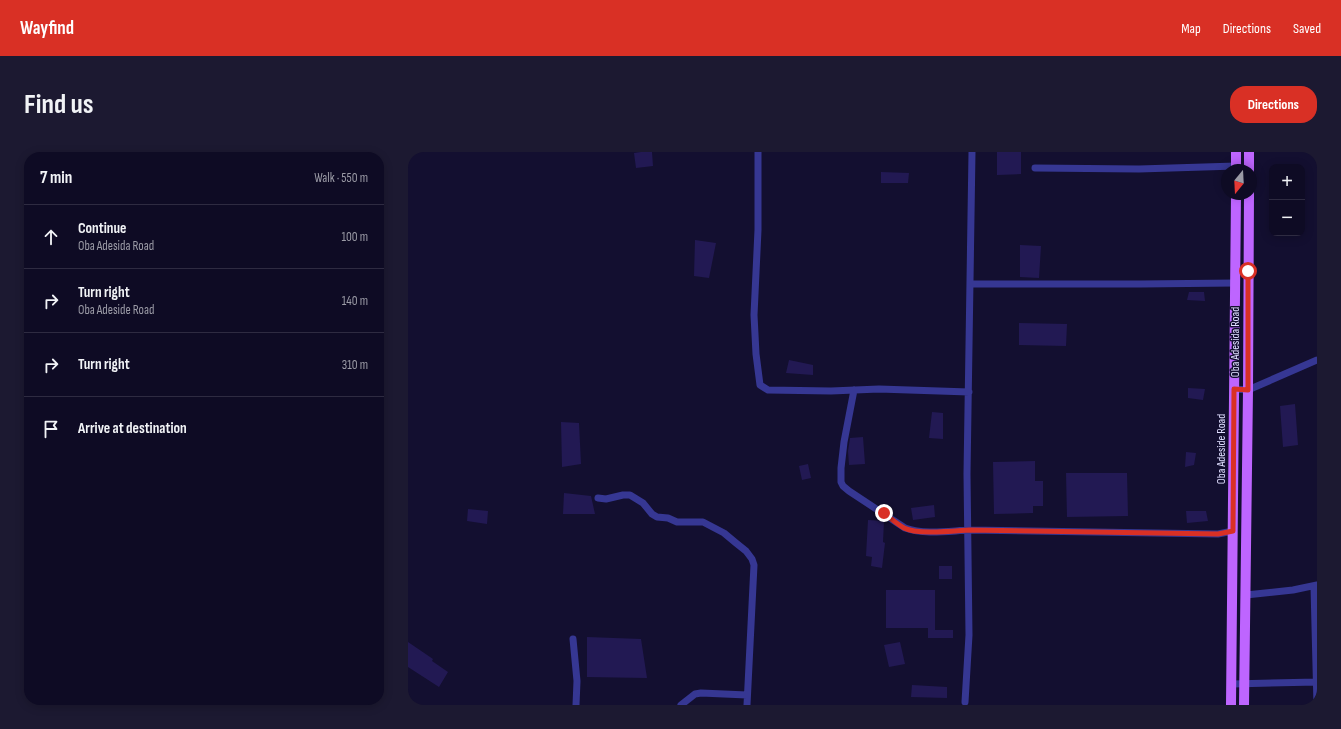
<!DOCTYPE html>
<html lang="en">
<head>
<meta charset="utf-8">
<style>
  body { margin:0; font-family:"Sofia Sans Condensed",sans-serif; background:#1c1931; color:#f1f3f6 }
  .controls { position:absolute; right:12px; top:12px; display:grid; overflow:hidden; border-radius:8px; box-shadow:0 2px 10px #0003 }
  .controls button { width:36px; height:36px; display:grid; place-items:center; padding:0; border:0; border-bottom:1px solid #2e2b41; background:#0e0b24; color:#f1f3f6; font:20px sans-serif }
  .compass { position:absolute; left:813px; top:12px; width:36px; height:36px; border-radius:50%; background:#0e0b24; box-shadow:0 2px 10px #0003; rotate:198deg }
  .stop { position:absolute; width:12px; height:12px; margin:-9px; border:3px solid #d93025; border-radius:50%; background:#fff }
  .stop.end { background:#d93025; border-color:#fff; box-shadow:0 1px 4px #0008 }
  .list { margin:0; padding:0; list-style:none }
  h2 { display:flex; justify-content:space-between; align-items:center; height:52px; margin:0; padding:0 16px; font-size:17px }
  h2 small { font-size:13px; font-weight:400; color:#9b9ba6 }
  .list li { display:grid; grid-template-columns:26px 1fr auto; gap:12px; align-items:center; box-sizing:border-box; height:64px; padding:0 16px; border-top:1px solid #2e2b41 }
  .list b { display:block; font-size:15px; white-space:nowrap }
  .list p { margin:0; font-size:13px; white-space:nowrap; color:#9b9ba6 }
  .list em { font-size:13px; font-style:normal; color:#9b9ba6 }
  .icon { flex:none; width:22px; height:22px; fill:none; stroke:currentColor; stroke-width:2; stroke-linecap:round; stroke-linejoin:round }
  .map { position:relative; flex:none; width:909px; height:553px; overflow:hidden; border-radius:16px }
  header { display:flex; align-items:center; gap:24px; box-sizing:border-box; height:56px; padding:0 20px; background:#d93025; color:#fff }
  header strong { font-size:19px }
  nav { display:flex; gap:22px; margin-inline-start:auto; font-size:14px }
  .intro { display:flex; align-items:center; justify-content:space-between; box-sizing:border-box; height:96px; padding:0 24px }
  h1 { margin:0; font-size:28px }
  .button { padding:10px 18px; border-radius:16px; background:#d93025; color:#fff; font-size:14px; font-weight:700 }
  main { display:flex; gap:24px; padding:0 24px }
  aside { flex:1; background:#0e0b24; border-radius:16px; box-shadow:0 2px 10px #0003 }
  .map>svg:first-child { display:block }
  .building { fill:#221953 }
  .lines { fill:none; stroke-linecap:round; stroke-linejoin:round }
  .street { stroke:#363793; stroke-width:7 }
  .primary { stroke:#be65ff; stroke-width:10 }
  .route { stroke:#d93025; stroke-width:5 }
  .labels { text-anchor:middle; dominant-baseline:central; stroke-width:3; stroke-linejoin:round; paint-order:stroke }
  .street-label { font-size:12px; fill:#e0deff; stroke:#130f30 }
</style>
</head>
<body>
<header>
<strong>Wayfind</strong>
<nav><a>Map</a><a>Directions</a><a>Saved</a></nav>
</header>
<div class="intro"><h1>Find us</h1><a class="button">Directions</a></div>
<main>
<aside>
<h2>7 min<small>Walk · 550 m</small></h2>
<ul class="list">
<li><svg class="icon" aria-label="ahead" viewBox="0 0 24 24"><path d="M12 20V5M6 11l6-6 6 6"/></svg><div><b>Continue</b><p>Oba Adesida Road</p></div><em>100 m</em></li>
<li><svg class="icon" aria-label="right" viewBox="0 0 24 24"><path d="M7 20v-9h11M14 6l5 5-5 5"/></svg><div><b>Turn right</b><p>Oba Adeside Road</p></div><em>140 m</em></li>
<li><svg class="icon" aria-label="right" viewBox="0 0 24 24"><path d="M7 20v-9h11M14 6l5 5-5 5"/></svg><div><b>Turn right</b></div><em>310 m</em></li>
<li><svg class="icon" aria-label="arrive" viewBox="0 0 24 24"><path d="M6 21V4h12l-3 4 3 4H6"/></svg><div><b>Arrive at destination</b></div></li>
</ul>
</aside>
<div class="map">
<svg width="909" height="553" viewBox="0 0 909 553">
  <rect width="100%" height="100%" fill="#130f30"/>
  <!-- building -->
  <path class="building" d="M 233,0 L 244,0 L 245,14 L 228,16 L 226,1 Z
    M 589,0 L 613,0 L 613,22 L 589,23 Z
    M 473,20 L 501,21 L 500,31 L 473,31 Z
    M 287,88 L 308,91 L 301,126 L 286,124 Z
    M 612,93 L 633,94 L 631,126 L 612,125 Z
    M 781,140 L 796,140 L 797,149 L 779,148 Z
    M 611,171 L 659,172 L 658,194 L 611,193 Z
    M 381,208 L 405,213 L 405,223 L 378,221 Z
    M 780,236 L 797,237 L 795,248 L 780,246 Z
    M 887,252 L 890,293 L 875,295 L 872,254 Z
    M 524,260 L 535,261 L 535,287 L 521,286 Z
    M 153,270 L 171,271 L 173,312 L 154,315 Z
    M 455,285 L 457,312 L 441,313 L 440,299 L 442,286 Z
    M 778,300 L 788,301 L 786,313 L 777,315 Z
    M 627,309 L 627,329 L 635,329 L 635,354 L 625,354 L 625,361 L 586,362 L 585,310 Z
    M 400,312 L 403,326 L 394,328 L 391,314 Z
    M 658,321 L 719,321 L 720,364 L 659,365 Z
    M 156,341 L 183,344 L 187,362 L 155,362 Z
    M 526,353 L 527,365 L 505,368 L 503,356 Z
    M 60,357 L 80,359 L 79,372 L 59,369 Z
    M 778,359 L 798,359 L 800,369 L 779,371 Z
    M 460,368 L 476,369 L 475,390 L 477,391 L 474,416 L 463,414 L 464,405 L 458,404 Z
    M 531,414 L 544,414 L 544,427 L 531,427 Z
    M 478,438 L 527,438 L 527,478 L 545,478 L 545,486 L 520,486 L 520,476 L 478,476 Z
    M 179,485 L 233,487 L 239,526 L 179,525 Z
    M 0,490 L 25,507 L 24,509 L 40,520 L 31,535 L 0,515 Z
    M 492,490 L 497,512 L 481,515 L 476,493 Z
    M 504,533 L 539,535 L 539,546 L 503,545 Z"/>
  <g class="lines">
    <!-- street -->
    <path class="street" d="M 350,0 L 350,78 L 346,163 L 348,202 L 352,233 L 360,238 L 423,239 L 471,237 L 561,240
      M 627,16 L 731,17 L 828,14
      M 562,132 L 733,132 L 827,131
      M 826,237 L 840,238 L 909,208
      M 446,238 L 436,290 L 433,316 L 433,330 L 435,334 L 441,339 L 497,376 C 517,383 540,379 561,378 L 810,382 L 825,379
      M 190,346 L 198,347 L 215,343 L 222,343 L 235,351 L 244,362 L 249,365 L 260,366 L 269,370 L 295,370 L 316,381 L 328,391 L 338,399 L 344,407 L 346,413 L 339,553
      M 906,435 L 909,553
      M 838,443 L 885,438 L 909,433
      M 165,487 L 169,529 L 168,553
      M 824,532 L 909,530
      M 557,550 L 561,483 L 559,322 L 564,0
      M 273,553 L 287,542 L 293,541 L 339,543"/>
    <!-- primary -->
    <path class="primary" d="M 828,18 L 828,0
      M 841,18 L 841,0
      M 823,553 L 828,42
      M 836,553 L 840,238 L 841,42"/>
  </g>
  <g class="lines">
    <!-- route -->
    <path class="route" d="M 476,361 C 482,366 489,372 496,376 C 509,383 545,379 561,378 L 810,382 L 825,379 L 826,237 L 840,238 L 840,119"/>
  </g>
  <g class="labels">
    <!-- street labels -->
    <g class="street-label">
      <text transform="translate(827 190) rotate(-90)">Oba Adesida Road</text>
      <text transform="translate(813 297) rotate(-90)">Oba Adeside Road</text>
    </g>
  </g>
</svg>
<div class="controls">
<button>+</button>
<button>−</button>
</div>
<svg class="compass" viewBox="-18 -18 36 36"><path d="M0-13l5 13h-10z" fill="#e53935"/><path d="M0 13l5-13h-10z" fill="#9b9ba6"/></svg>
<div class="stop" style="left:840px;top:119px"></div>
<div class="stop end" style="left:476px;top:361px"></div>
</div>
</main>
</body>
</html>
